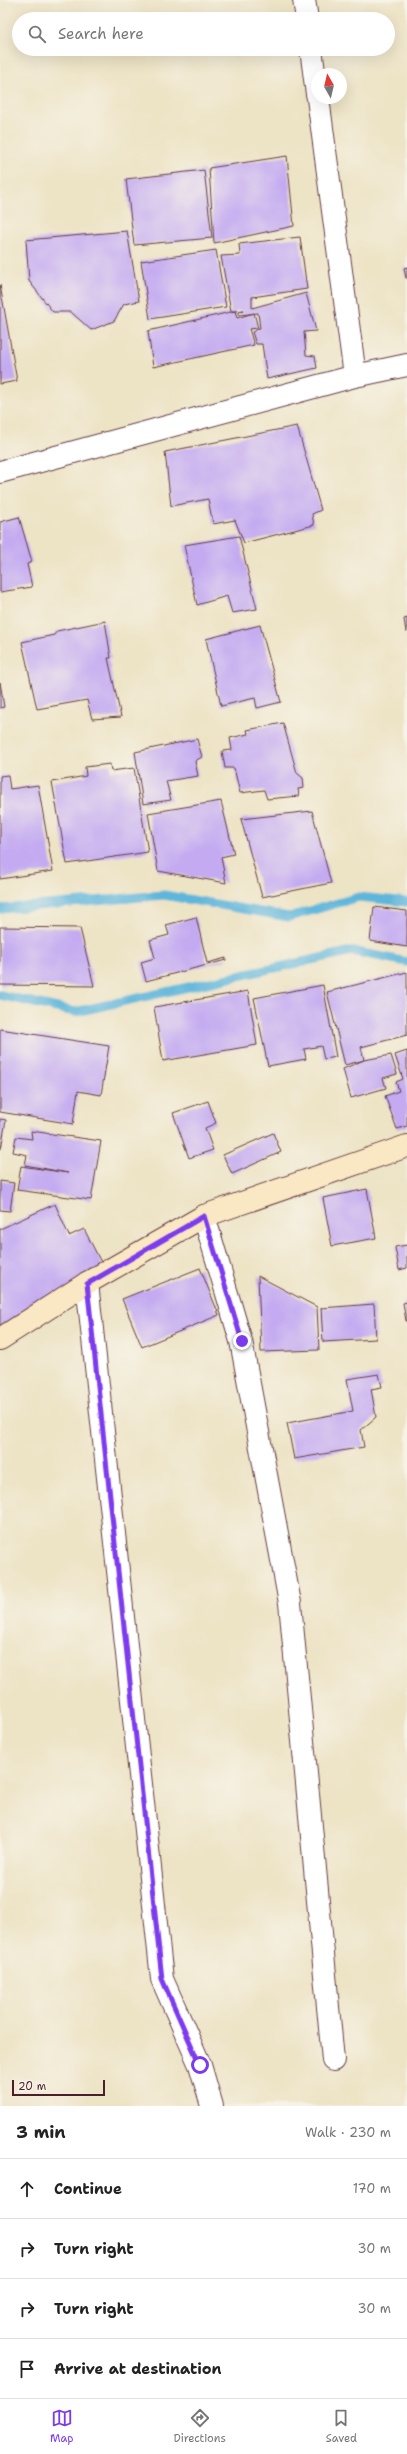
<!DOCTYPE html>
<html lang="en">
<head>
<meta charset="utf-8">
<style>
  body { margin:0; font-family:"Shantell Sans",sans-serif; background:#f6f6f6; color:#222 }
  .compass { position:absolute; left:311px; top:68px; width:36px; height:36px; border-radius:50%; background:#fff; box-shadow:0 4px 16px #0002; rotate:352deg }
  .scale { position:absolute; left:12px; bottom:10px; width:93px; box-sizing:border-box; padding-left:4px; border:2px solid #4a1f2b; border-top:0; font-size:11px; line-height:14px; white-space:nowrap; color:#4a1f2b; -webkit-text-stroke:3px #f7f3e8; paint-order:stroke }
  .stop { position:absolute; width:12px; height:12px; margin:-9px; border:3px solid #7c3aed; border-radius:50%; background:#fff }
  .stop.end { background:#7c3aed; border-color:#fff; box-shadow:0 1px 4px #0008 }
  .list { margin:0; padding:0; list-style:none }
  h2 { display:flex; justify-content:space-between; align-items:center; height:52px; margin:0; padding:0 16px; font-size:17px }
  h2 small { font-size:13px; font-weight:400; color:#767676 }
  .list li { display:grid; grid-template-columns:26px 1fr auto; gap:12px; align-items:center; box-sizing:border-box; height:60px; padding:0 16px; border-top:1px solid #e0e0e0 }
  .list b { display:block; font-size:15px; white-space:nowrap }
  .list em { font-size:13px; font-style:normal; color:#767676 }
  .icon { flex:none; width:22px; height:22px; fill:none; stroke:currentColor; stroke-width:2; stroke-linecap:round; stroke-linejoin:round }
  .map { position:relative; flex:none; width:407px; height:2106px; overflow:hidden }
  .search { position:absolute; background:#fff; box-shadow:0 4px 16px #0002; left:12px; right:12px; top:12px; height:44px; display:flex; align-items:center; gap:10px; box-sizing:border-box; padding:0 14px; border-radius:22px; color:#767676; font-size:15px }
  .sheet { height:292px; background:#fff }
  nav { display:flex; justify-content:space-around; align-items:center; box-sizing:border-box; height:56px; border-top:1px solid #e0e0e0; background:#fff; font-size:11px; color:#767676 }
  nav a { display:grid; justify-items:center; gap:2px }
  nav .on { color:#7c3aed }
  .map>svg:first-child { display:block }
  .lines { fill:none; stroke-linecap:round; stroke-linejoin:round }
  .stream { stroke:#5eb6db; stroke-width:9 }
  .building { fill:#c4abf1 }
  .minor-casing { stroke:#623c42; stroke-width:24 }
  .secondary-casing { stroke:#623c42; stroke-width:24 }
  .minor { stroke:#fff; stroke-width:22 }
  .secondary { stroke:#fae7c3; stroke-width:22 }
  .route { stroke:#7c3aed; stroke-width:5 }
</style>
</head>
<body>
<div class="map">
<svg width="407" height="2106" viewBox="0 0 407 2106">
  <rect width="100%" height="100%" fill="#f7f3e8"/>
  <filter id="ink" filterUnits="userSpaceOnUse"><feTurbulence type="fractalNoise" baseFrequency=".025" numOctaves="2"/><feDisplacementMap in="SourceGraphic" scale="8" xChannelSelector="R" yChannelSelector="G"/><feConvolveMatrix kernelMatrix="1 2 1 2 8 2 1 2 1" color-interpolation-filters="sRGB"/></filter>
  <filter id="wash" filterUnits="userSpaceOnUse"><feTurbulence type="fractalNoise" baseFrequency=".012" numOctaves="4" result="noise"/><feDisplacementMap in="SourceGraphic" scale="16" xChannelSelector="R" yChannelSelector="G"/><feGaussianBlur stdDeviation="0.9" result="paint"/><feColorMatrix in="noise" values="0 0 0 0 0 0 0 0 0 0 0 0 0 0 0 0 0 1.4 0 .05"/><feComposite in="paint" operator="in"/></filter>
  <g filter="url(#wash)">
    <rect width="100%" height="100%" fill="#ede3c5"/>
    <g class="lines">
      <!-- stream -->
      <path class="stream" d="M 0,909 L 164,895 L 289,917 L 359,897 L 407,902
        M 0,995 L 75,1012 L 352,951 L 407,962"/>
    </g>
    <g id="blocks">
      <!-- building -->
      <path class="building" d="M 287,156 L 294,226 L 214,243 L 209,168 Z
        M 204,170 L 212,238 L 134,245 L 126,179 Z
        M 127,231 L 139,301 L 124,304 L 114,321 L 91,330 L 71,312 L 53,312 L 29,281 L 26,240 Z
        M 300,237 L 307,289 L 252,297 L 252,308 L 306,293 L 316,331 L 304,332 L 306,355 L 315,356 L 317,368 L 267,379 L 262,344 L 256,344 L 252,332 L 260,328 L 258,313 L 239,315 L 239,312 L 244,310 L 235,311 L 237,318 L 254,313 L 258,328 L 249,329 L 254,345 L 153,367 L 148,331 L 235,311 L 231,311 L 221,256 L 240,255 L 239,244 Z
        M 216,250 L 226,307 L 150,319 L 141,261 Z
        M 407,267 L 407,278 L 406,278 L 404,268 Z
        M 0,285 L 17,381 L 0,384 Z
        M 297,426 L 321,510 L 312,514 L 314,525 L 244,543 L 235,520 L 213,524 L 208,499 L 171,506 L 165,452 Z
        M 19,517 L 32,562 L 27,564 L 32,587 L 0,592 L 0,522 Z
        M 239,536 L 257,609 L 232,613 L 227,596 L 197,605 L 184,545 Z
        M 407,618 L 407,632 L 406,632 L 404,619 Z
        M 105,621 L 111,658 L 108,658 L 121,717 L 92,719 L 87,700 L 37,709 L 22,642 L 54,635 L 57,631 Z
        M 260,625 L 281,702 L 257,708 L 255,698 L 221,706 L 206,639 Z
        M 0,682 L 4,707 L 0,708 Z
        M 283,723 L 297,773 L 303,778 L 304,788 L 298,789 L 299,796 L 267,799 L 264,790 L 240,793 L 234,768 L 225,768 L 222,751 L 232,750 L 230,738 L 248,734 L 247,730 Z
        M 197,739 L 202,757 L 195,761 L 198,776 L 166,781 L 171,800 L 143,804 L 135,752 Z
        M 110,764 L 111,771 L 134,768 L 148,852 L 67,864 L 52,782 L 86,776 L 85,767 Z
        M 8,775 L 10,789 L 38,785 L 53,871 L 0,879 L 0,776 Z
        M 221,801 L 234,854 L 221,857 L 226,883 L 158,871 L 148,813 Z
        M 312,811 L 331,883 L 262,897 L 241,819 Z
        M 374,907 L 407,911 L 407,947 L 370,941 Z
        M 196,917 L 207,963 L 226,958 L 226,960 L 146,981 L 141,962 L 155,958 L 150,940 L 169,935 L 166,925 Z
        M 0,927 L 80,928 L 94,986 L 0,985 Z
        M 407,972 L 407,1035 L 361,1047 L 364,1060 L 345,1065 L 327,992 Z
        M 323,985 L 336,1057 L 324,1059 L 321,1046 L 304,1049 L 306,1059 L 268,1066 L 254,998 Z
        M 248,991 L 257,1045 L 163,1061 L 154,1007 Z
        M 0,1029 L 109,1046 L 101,1095 L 78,1091 L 73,1124 L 0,1112 Z
        M 407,1051 L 407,1126 L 397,1129 L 385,1096 L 399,1091 L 396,1082 L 403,1079 L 395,1055 Z
        M 391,1055 L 397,1074 L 383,1078 L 386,1088 L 351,1098 L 343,1069 L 364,1060 Z
        M 208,1101 L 216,1123 L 205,1128 L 213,1150 L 189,1158 L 173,1113 Z
        M 0,1119 L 6,1120 L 1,1149 L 0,1149 Z
        M 31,1131 L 101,1141 L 91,1200 L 17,1190 L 21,1166 L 68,1173 L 25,1165 L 27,1155 L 13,1152 L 16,1137 L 32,1139 Z
        M 273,1133 L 281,1152 L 232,1174 L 223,1155 Z
        M 0,1181 L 14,1183 L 10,1211 L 0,1210 Z
        M 367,1189 L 376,1238 L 332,1246 L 323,1198 Z
        M 55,1204 L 69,1236 L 84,1229 L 106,1272 L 0,1327 L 0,1229 Z
        M 407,1245 L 407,1268 L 399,1270 L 395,1247 Z
        M 200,1268 L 219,1315 L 142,1347 L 122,1299 Z
        M 258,1276 L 317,1307 L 319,1350 L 261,1352 Z
        M 407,1302 L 407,1321 L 406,1321 L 403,1303 Z
        M 374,1304 L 376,1339 L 323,1342 L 321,1308 Z
        M 379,1374 L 382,1387 L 371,1389 L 376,1417 L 361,1430 L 364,1447 L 294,1459 L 287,1423 L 353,1411 L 347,1379 Z"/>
    </g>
  </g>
  <g filter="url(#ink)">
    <use href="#blocks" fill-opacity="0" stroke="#623c42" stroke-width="1"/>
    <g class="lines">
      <!-- minor casing -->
      <g class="minor-casing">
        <path id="minor" d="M 304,0 L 307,19
          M 311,49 L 317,94
          M 318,98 L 355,376
          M 0,472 L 355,376 L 407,365
          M 204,1216 L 241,1341 L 290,1603 L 333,2060
          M 87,1283 L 162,1979 L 200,2065 L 212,2106"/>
      </g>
      <!-- secondary casing -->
      <g class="secondary-casing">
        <path id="secondary" d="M 0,1339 L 87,1283 L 204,1216 L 407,1146"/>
      </g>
      <!-- minor -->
      <use href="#minor" class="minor"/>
      <!-- secondary -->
      <use href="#secondary" class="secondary"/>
    </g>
  </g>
  <g class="lines" filter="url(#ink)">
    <!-- route -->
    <path class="route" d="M 200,2065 L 162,1979 L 87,1284 L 204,1216 L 242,1341"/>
  </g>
</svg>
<svg class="compass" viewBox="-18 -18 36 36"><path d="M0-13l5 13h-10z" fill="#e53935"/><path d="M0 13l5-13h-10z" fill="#767676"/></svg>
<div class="scale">20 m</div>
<div class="stop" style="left:200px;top:2065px"></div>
<div class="stop end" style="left:242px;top:1341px"></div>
<div class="search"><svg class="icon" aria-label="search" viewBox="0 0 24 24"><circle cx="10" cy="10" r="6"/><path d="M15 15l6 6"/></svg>Search here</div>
</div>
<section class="sheet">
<h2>3 min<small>Walk · 230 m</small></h2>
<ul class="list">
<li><svg class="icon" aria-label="ahead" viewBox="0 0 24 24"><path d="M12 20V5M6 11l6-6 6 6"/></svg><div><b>Continue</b></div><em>170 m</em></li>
<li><svg class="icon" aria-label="right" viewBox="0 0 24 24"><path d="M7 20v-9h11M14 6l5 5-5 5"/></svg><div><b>Turn right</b></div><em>30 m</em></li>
<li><svg class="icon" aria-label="right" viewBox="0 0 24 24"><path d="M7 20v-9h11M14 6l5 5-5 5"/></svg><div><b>Turn right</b></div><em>30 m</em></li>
<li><svg class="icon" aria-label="arrive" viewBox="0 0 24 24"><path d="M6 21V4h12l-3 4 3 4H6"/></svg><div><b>Arrive at destination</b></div></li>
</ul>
</section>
<nav>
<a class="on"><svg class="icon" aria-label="map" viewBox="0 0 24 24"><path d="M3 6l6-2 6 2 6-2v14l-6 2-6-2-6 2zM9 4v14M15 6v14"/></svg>Map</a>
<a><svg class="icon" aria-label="directions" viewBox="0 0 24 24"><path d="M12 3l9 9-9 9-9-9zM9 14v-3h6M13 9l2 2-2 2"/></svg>Directions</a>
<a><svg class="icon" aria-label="saved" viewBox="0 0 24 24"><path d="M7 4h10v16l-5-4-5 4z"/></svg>Saved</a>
</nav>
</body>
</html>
